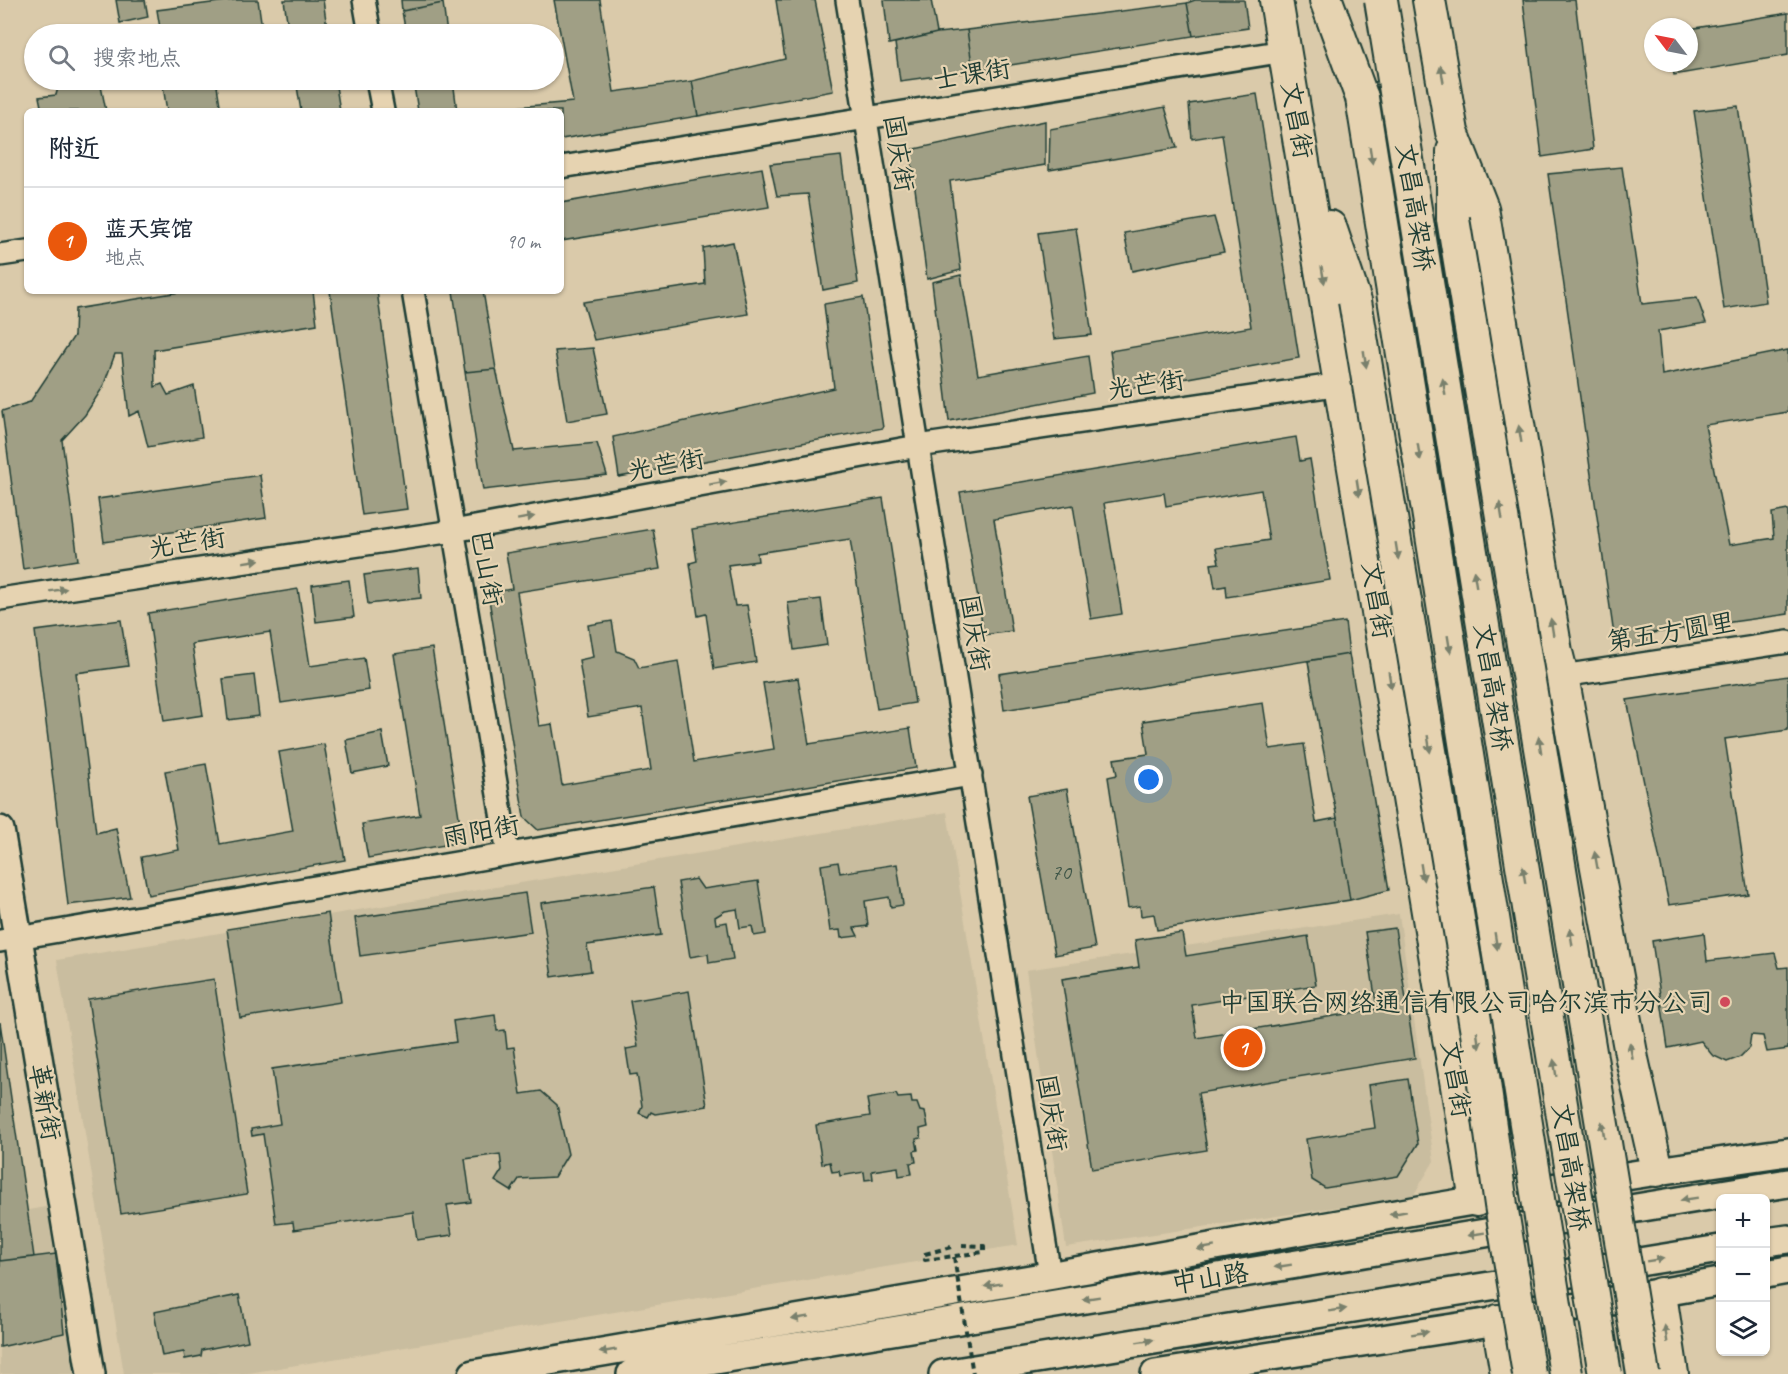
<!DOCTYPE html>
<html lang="zh">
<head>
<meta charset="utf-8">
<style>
  body { margin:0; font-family:Caveat,"LXGW WenKai TC",sans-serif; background:#f2f2f3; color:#1f2937 }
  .controls { position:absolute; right:18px; bottom:18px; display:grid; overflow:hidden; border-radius:9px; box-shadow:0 2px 4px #0004 }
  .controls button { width:54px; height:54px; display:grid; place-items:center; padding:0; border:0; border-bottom:2px solid #e0e1e3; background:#fff; color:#1f2937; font:30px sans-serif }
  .compass { position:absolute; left:1644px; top:18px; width:54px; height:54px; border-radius:50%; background:#fff; box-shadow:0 2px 4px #0004; rotate:302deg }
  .you { position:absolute; left:1149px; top:780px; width:21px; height:21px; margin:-15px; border:4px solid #fff; border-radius:50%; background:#1a73e8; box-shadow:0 0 0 9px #1a73e833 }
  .badge { display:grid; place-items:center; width:39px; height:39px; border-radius:50%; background:#ea580c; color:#fff; font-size:20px; font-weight:700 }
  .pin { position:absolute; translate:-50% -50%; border:3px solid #fff; box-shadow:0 2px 6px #0006 }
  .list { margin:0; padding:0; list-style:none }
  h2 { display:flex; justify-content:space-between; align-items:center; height:78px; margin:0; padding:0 24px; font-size:26px }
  h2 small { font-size:20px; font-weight:400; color:#747a83 }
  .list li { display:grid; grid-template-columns:39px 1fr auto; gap:18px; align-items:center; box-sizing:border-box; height:108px; padding:0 24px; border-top:2px solid #e0e1e3 }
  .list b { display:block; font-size:22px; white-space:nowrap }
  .list p { margin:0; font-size:20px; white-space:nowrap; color:#747a83 }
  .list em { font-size:20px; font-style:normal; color:#747a83 }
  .icon { flex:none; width:33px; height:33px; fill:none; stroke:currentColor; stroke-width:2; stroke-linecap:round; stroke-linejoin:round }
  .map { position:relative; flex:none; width:1788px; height:1374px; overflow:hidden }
  .search { position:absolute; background:#fff; box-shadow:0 2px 4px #0004; left:24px; top:24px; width:540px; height:66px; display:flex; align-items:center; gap:15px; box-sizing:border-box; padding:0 21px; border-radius:33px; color:#747a83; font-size:22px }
  .panel { position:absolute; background:#fff; box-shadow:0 2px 4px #0004; left:24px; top:108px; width:540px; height:186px; border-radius:9px }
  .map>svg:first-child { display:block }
  .built { fill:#c9bd9f }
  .building { fill:#a09f85; stroke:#1f3d34; stroke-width:1.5 }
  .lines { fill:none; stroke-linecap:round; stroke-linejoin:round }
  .minor-casing { stroke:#1f3d34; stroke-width:26 }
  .major-casing { stroke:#1f3d34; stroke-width:32 }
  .highway-casing { stroke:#1f3d34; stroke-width:36 }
  .path { stroke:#1f3d34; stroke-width:4; stroke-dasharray:6 4.5; stroke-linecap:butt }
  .minor { stroke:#e6d3b1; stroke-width:21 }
  .major { stroke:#e6d3b1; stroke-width:27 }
  .highway { stroke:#e6d3b1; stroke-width:32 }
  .highway-bridge-casing { stroke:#1f3d34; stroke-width:36; stroke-linecap:butt }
  .path-bridge { stroke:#1f3d34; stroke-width:4; stroke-dasharray:6 4.5; stroke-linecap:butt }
  .highway-bridge { stroke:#e6d3b1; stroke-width:32 }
  .oneway { fill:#79806c }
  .poi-dot { fill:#d1495b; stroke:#e6d3b1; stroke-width:2 }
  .labels { text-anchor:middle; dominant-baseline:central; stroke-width:4.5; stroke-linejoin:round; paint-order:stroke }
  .number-label { font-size:22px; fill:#3f5648 }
  .street-label { font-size:26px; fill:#1f3d34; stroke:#e6d3b1 }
  .poi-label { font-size:26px; fill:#1f3d34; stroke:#e6d3b1; text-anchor:end }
</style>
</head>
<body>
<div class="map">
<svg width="1788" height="1374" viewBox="0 0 1788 1374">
  <rect width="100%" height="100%" fill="#dacaaa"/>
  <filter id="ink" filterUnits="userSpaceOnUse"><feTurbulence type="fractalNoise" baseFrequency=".0167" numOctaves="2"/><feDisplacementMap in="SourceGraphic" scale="12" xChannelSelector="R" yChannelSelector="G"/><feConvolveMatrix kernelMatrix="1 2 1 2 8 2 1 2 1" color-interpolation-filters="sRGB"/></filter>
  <g filter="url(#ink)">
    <!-- built -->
    <path class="built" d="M 947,812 L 1018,1245 L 243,1374 L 124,1374 L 57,960 Z
      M 1399,914 L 1434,1161 L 1413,1196 L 1066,1247 L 1026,970 Z
      M 51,1206 L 80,1374 L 0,1374 L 0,1215 Z"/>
    <!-- building -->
    <path class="building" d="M 116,0 L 145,0 L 148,17 L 120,23 Z
      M 235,0 L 258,0 L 262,28 L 211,34 L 161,34 L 157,10 Z
      M 284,0 L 323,0 L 328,34 L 289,34 Z
      M 401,0 L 442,0 L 443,3 L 402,11 Z
      M 554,0 L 600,0 L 614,92 L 692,81 L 698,116 L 561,139 L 561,111 L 470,111 L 573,102 Z
      M 776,0 L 815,0 L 833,91 L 698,116 L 692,81 L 785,59 Z
      M 884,0 L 931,0 L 937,33 L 889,44 Z
      M 1195,0 L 1244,0 L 1248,28 L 1193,36 L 1187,3 Z
      M 1523,0 L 1575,0 L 1593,149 L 1542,157 Z
      M 443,3 L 447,34 L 406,34 L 402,11 Z
      M 1187,3 L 1193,36 L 973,71 L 967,30 Z
      M 1788,13 L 1788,55 L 1674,75 L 1672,63 L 1689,63 L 1689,29 Z
      M 967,30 L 973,71 L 900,81 L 895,43 L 937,33 Z
      M 69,80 L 81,84 L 84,89 L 101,86 L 106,111 L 42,111 L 39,97 L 56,95 L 59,84 Z
      M 162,80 L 216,80 L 221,111 L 167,111 Z
      M 296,80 L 335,80 L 340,111 L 301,111 Z
      M 413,80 L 453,80 L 457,111 L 418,111 Z
      M 1257,94 L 1299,358 L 1116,391 L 1110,351 L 1251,327 L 1222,134 L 1192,139 L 1189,104 Z
      M 1738,106 L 1766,302 L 1724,309 L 1694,111 Z
      M 1165,107 L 1177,148 L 1049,170 L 1050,129 Z
      M 1045,121 L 1045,165 L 950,181 L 961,270 L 927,279 L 910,150 Z
      M 841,156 L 858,283 L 823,290 L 808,194 L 777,196 L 770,164 Z
      M 1622,167 L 1642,304 L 1697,298 L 1706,323 L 1658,331 L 1662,375 L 1788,350 L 1788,412 L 1705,425 L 1729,545 L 1774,538 L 1772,513 L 1788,510 L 1788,614 L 1646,634 L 1648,643 L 1616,649 L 1548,174 Z
      M 762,168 L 769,207 L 561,241 L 561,203 Z
      M 1214,217 L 1224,252 L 1132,271 L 1124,233 Z
      M 1076,228 L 1092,335 L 1054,339 L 1038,233 Z
      M 733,242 L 748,314 L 594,340 L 583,302 L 705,284 L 703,248 Z
      M 961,275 L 978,375 L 1088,356 L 1093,393 L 949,421 L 932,282 Z
      M 186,291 L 313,291 L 317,324 L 154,350 L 155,387 L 162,384 L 168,395 L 194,386 L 202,437 L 148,447 L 139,411 L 129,416 L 122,354 L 115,354 L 103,387 L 85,415 L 62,440 L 78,560 L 23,569 L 2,411 L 30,402 L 74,336 L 75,309 Z
      M 330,291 L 377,291 L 407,509 L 362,515 Z
      M 453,291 L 483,291 L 496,369 L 465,372 Z
      M 863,297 L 883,428 L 619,477 L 613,437 L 834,388 L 824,304 Z
      M 593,348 L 607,414 L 567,421 L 555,351 Z
      M 496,369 L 514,451 L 597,443 L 607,475 L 483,490 L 465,372 Z
      M 1296,437 L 1300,461 L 1310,459 L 1330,580 L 1227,597 L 1226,586 L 1215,588 L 1211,564 L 1219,563 L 1216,548 L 1269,540 L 1261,490 L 1166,506 L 1164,493 L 1104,503 L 1122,614 L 1091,619 L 1073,505 L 994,519 L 1012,631 L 984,635 L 960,492 Z
      M 260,475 L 266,518 L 104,542 L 98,499 Z
      M 883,498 L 915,703 L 877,709 L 850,539 L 757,553 L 758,561 L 728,565 L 735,606 L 747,605 L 756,662 L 714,669 L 706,614 L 698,616 L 690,563 L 697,561 L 692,529 Z
      M 653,529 L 660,569 L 517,592 L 539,726 L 552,724 L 562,785 L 651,770 L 642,708 L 588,717 L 579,660 L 593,657 L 588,625 L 612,621 L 617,651 L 634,658 L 639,668 L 678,661 L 694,762 L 774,749 L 763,683 L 798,678 L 809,744 L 910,728 L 916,768 L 538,830 L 524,817 L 488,593 L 512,589 L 506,553 Z
      M 418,568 L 421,598 L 368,604 L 364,575 Z
      M 349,580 L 354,617 L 316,622 L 312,585 Z
      M 298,589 L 310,666 L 364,658 L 369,690 L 281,703 L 270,632 L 192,644 L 203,715 L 164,721 L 148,613 Z
      M 821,599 L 827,645 L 794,650 L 788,603 Z
      M 121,620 L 128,666 L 76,673 L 96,833 L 116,828 L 130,897 L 68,905 L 35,631 Z
      M 1345,622 L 1349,654 L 1004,710 L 999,674 Z
      M 432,648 L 463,842 L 368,858 L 362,824 L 420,815 L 394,654 Z
      M 1349,654 L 1389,890 L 1350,900 L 1337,818 L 1321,738 L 1308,661 Z
      M 254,675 L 259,716 L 228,720 L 223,679 Z
      M 1788,676 L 1788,730 L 1725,739 L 1748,894 L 1669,905 L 1627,700 Z
      M 1263,703 L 1270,749 L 1304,744 L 1316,822 L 1337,818 L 1350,900 L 1157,930 L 1154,914 L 1141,916 L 1140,906 L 1128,908 L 1108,777 L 1117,775 L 1114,759 L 1148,754 L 1143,721 Z
      M 382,732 L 388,766 L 352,773 L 346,740 Z
      M 324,744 L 345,860 L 148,895 L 141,857 L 179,850 L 165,771 L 206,764 L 220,844 L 293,831 L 279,752 Z
      M 1067,789 L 1095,948 L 1055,955 L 1027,796 Z
      M 838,862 L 840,873 L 897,864 L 903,905 L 891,907 L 889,897 L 865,901 L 868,926 L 854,928 L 858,936 L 841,938 L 840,930 L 830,931 L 821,865 Z
      M 696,879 L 703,889 L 758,881 L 766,934 L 754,936 L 752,926 L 740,928 L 737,909 L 725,911 L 715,917 L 716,924 L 727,922 L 733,959 L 709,963 L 708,954 L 690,957 L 678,882 Z
      M 654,887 L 661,935 L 587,945 L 591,971 L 552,977 L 541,903 Z
      M 525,893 L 531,932 L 360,956 L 355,918 Z
      M 328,913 L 341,1002 L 240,1018 L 227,929 Z
      M 1395,928 L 1415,1058 L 1198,1093 L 1207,1150 L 1092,1169 L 1062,979 L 1139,967 L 1135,940 L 1182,933 L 1186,956 L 1308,936 L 1316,985 L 1192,1005 L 1197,1038 L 1377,1009 L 1365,932 Z
      M 1704,933 L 1707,961 L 1775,953 L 1779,968 L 1788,967 L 1788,1049 L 1767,1052 L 1763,1036 L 1751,1035 L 1749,1048 L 1740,1057 L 1727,1062 L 1712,1055 L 1701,1041 L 1668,1048 L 1652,941 Z
      M 214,979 L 247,1194 L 121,1214 L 88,999 Z
      M 689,991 L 707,1106 L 655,1114 L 651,1112 L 648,1117 L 639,1113 L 642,1106 L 637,1074 L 630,1075 L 626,1049 L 638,1047 L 630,1001 Z
      M 495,1015 L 497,1031 L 505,1030 L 507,1048 L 514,1047 L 521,1094 L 541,1091 L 557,1105 L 568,1154 L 554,1177 L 519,1179 L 511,1191 L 495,1181 L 502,1170 L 500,1154 L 465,1159 L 471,1202 L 447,1205 L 452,1235 L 417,1240 L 413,1212 L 294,1230 L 293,1222 L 276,1224 L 263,1134 L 252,1136 L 251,1129 L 280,1124 L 272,1069 L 456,1042 L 453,1021 Z
      M 0,1022 L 34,1257 L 0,1261 Z
      M 1408,1079 L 1418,1144 L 1398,1176 L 1325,1188 L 1312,1180 L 1306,1139 L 1375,1128 L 1369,1085 Z
      M 896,1094 L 898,1098 L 911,1097 L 912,1103 L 917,1103 L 920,1111 L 925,1112 L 928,1127 L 920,1129 L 921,1138 L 916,1139 L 918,1150 L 914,1151 L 916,1162 L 910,1163 L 912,1174 L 899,1176 L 898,1167 L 872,1171 L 873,1179 L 865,1180 L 864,1172 L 840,1176 L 839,1171 L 832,1172 L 830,1162 L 822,1164 L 816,1125 L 870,1116 L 867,1099 Z
      M 56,1254 L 64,1333 L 0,1347 L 0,1261 Z
      M 239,1295 L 248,1341 L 202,1350 L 201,1356 L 185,1359 L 184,1352 L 162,1356 L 154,1312 Z"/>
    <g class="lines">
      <!-- minor casing -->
      <g class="minor-casing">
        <path id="minor" d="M 364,0 L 370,34
          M 847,0 L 1050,1275
          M 377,80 L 383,111
          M 561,167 L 1285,51
          M 0,255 L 27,251
          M 413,291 L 508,854
          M 0,599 L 453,531 L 918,446 L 1341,384
          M 1562,676 L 1788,642
          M 0,941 L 971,775"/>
      </g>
      <!-- major casing -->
      <g class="major-casing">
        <path id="major" d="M 0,830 L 91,1374
          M 1766,1242 L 1788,1239
          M 1766,1274 L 1788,1270
          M 473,1374 C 667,1341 861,1309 1054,1275 C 1299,1231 1542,1186 1788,1152
          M 631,1374 L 1788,1183
          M 943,1374 L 1720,1249
          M 1155,1374 L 1498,1321 L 1720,1282"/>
      </g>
      <!-- highway casing -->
      <g class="highway-casing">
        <path id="highway" d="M 1276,0 L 1476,1200
          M 1326,0 L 1362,98
          M 1429,0 L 1452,132 L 1482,208 L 1556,652 L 1562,676 L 1632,1059 L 1657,1170
          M 1453,151 L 1453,219
          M 1330,227 L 1355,301
          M 1660,1294 L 1672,1374
          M 1498,1321 L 1507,1374"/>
      </g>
      <!-- path -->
      <path class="path" d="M 951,1247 L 925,1254 L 925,1260 L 984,1252 L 984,1246 L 962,1245"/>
      <!-- minor -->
      <use href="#minor" class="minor"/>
      <!-- major -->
      <use href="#major" class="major"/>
      <!-- highway -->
      <use href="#highway" class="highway"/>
      <!-- highway-bridge casing -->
      <g class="highway-bridge-casing">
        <path id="highway-bridge" d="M 1381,0 L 1605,1374
          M 1362,98 L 1566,1374
          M 1453,219 L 1643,1374
          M 1355,301 L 1477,1033 L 1501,1205 L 1529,1374"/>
      </g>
      <!-- path-bridge -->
      <path class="path-bridge" d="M 954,1257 L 973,1374"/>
      <!-- highway-bridge -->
      <use href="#highway-bridge" class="highway-bridge"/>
    </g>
    <!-- one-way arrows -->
    <defs><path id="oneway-solid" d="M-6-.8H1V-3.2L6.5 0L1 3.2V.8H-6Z" transform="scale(1.5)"/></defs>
    <g class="oneway">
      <use href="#oneway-solid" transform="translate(1442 74) rotate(-100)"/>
      <use href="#oneway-solid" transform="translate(1371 155) rotate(81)"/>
      <use href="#oneway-solid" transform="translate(1323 275) rotate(80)"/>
      <use href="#oneway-solid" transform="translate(1365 359) rotate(81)"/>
      <use href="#oneway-solid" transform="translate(1444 387) rotate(-99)"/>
      <use href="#oneway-solid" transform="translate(1520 434) rotate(-99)"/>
      <use href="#oneway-solid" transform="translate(1419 452) rotate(81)"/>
      <use href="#oneway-solid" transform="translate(718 483) rotate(-10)"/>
      <use href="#oneway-solid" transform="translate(1358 488) rotate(81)"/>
      <use href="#oneway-solid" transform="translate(1501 511) rotate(-99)"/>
      <use href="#oneway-solid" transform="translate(526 518) rotate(-10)"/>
      <use href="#oneway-solid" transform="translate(1397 551) rotate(81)"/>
      <use href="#oneway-solid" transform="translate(251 561) rotate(-9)"/>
      <use href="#oneway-solid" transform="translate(1475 579) rotate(-99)"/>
      <use href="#oneway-solid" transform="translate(58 590) rotate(-9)"/>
      <use href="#oneway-solid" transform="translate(1552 627) rotate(-99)"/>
      <use href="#oneway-solid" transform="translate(1449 644) rotate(81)"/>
      <use href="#oneway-solid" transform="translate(1390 680) rotate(81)"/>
      <use href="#oneway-solid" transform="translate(1429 744) rotate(81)"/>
      <use href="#oneway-solid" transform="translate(1540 745) rotate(-99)"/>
      <use href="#oneway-solid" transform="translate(1596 860) rotate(-100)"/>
      <use href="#oneway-solid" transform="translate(1422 872) rotate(81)"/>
      <use href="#oneway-solid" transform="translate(1524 875) rotate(-99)"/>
      <use href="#oneway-solid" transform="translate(1571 937) rotate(-99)"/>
      <use href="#oneway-solid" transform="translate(1496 941) rotate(81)"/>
      <use href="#oneway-solid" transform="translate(1478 1040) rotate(82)"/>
      <use href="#oneway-solid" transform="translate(1631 1051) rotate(-101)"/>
      <use href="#oneway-solid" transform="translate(1555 1068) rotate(-99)"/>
      <use href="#oneway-solid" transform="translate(1603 1130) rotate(-99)"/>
      <use href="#oneway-solid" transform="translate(1689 1199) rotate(171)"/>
      <use href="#oneway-solid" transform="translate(1398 1213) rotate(170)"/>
      <use href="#oneway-solid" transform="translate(1476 1234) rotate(171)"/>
      <use href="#oneway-solid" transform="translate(1206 1248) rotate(170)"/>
      <use href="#oneway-solid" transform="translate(1655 1260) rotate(-9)"/>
      <use href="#oneway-solid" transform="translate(1283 1266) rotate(171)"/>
      <use href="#oneway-solid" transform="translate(993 1285) rotate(170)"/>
      <use href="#oneway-solid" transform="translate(1091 1298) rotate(171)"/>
      <use href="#oneway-solid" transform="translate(1338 1310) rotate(-9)"/>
      <use href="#oneway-solid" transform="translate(800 1318) rotate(170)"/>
      <use href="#oneway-solid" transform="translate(1420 1333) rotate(-9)"/>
      <use href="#oneway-solid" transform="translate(1666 1334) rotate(-99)"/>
      <use href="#oneway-solid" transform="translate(1145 1341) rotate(-9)"/>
      <use href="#oneway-solid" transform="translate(608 1351) rotate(170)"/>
    </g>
  </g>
  <!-- markers -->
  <circle class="poi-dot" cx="1725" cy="1002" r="6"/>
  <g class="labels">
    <!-- number labels -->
    <g class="number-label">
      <text x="1061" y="872">70</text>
    </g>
    <!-- street labels -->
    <g class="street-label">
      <text transform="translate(972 74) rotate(-9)">士课街</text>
      <text transform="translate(1297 120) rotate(80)">文昌街</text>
      <text transform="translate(899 153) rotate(81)">国庆街</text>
      <text transform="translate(1415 207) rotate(81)">文昌高架桥</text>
      <text transform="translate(1146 385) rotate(-8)">光芒街</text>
      <text transform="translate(666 465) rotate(-10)">光芒街</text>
      <text transform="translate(187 543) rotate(-9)">光芒街</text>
      <text transform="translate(487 568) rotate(80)">巴山街</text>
      <text transform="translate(1377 600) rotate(81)">文昌街</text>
      <text transform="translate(1671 632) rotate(-9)">第五方圆里</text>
      <text transform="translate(975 633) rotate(81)">国庆街</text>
      <text transform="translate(1493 687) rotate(81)">文昌高架桥</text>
      <text transform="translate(481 831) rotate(-10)">雨阳街</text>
      <text transform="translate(1456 1079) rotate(81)">文昌街</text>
      <text transform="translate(45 1102) rotate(80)">革新街</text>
      <text transform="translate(1052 1113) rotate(81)">国庆街</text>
      <text transform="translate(1571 1167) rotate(81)">文昌高架桥</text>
      <text transform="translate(1210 1278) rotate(-9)">中山路</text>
    </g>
    <!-- poi labels -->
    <g class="poi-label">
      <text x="1713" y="1002">中国联合网络通信有限公司哈尔滨市分公司</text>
    </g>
  </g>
</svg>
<div class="controls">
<button>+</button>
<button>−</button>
<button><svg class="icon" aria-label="layers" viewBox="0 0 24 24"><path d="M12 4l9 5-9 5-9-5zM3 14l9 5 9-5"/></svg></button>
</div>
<svg class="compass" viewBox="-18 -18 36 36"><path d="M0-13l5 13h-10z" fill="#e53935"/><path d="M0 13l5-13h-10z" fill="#747a83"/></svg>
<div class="you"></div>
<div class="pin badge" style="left:1243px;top:1048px">1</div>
<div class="search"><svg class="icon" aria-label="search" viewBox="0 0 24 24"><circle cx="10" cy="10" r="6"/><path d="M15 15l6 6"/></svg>搜索地点</div>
<section class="panel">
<h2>附近<small></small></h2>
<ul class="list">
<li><span class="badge">1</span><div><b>蓝天宾馆</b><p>地点</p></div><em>90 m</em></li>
</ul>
</section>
</div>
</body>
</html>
